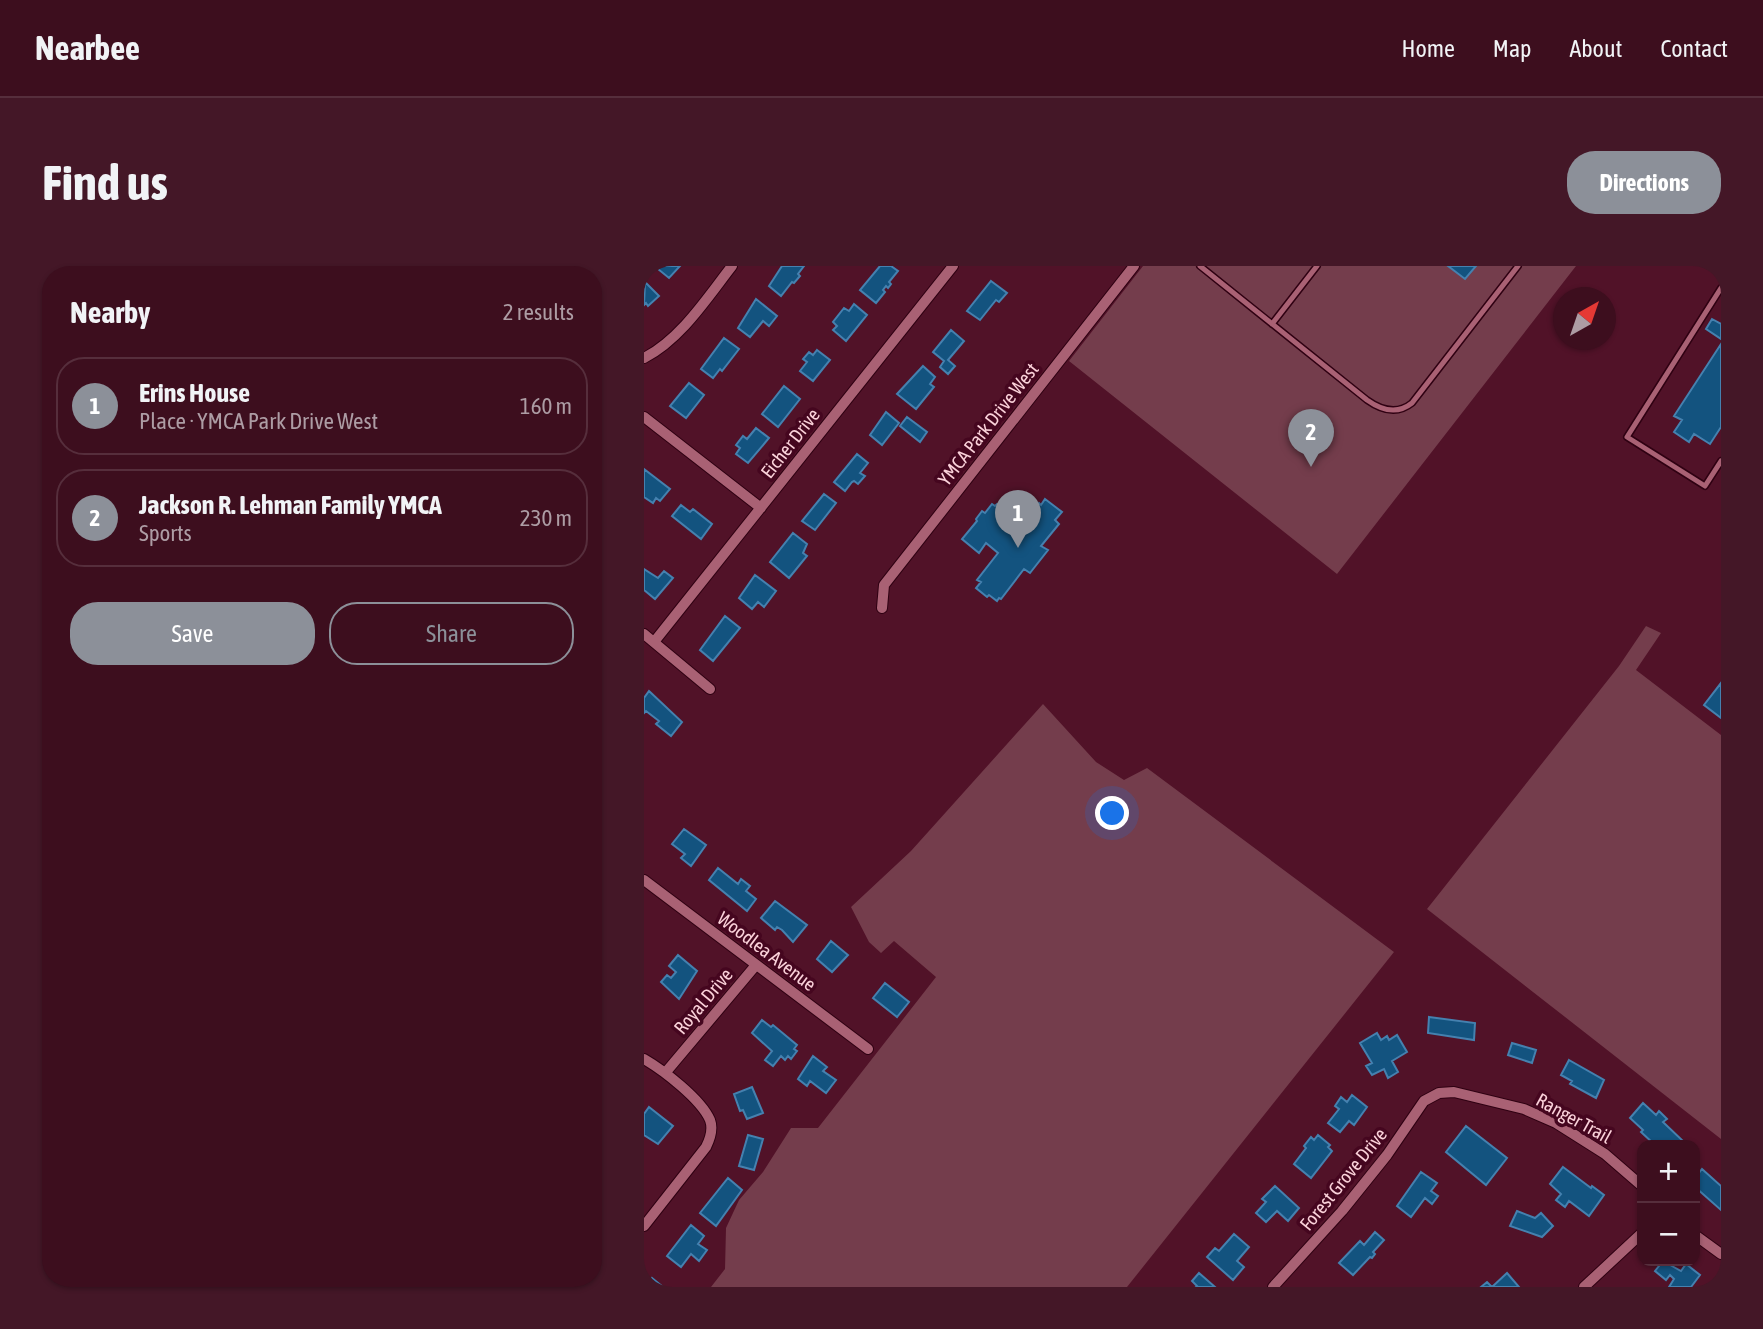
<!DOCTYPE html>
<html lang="en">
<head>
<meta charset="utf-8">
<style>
  body { margin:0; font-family:"Asap Condensed",sans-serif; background:#441727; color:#f1f3f6 }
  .controls { position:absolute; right:21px; bottom:21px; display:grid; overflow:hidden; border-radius:14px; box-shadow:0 2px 5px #0004 }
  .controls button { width:63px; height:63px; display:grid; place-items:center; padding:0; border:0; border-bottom:2px solid #562e3c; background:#3d0e1e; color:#f1f3f6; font:35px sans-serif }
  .compass { position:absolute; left:909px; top:21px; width:63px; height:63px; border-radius:50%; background:#3d0e1e; box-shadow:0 2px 5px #0004; rotate:40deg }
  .you { position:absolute; left:469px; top:548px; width:24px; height:24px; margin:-18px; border:5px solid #fff; border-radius:50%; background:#1a73e8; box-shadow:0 0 0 10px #1a73e833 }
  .badge { display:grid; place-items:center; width:46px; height:46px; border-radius:50%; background:#8c9099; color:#fff; font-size:23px; font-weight:700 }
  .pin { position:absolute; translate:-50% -58px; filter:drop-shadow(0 2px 4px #0008) }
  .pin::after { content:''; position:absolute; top:37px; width:24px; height:21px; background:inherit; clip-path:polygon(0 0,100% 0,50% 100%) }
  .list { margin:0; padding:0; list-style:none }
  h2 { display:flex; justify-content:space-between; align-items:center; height:91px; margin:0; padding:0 28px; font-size:30px }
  h2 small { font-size:23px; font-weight:400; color:#ad9ca4 }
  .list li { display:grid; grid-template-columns:46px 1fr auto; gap:21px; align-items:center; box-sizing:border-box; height:98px; margin:0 14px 14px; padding:0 14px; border:2px solid #562e3c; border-radius:28px }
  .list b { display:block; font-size:26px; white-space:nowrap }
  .list p { margin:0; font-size:23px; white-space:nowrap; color:#ad9ca4 }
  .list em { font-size:23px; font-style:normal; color:#ad9ca4 }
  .actions { display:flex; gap:14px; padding:21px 28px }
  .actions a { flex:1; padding:16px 0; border:2px solid #8c9099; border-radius:28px; text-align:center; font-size:24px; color:#8c9099 }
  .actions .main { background:#8c9099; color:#fff }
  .map { position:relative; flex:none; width:1077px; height:1021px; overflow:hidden; border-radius:28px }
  header { display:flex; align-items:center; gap:42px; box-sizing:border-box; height:98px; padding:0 35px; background:#3d0e1e; border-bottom:2px solid #562e3c }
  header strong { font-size:33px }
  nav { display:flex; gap:38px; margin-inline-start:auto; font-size:24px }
  .intro { display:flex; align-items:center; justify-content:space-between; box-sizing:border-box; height:168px; padding:0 42px }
  h1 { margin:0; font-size:49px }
  .button { padding:18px 32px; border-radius:28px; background:#8c9099; color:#fff; font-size:24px; font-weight:700 }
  main { display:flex; gap:42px; padding:0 42px }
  aside { flex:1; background:#3d0e1e; border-radius:28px; box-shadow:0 2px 5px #0004 }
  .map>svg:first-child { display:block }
  .green { fill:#743d4c }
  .building { fill:#13537f; stroke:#4581af; stroke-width:2 }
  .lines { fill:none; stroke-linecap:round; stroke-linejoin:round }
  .service-casing { stroke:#2f0112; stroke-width:8 }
  .minor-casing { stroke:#2f0112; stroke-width:12 }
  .service { stroke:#a96174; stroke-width:5 }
  .minor { stroke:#a96174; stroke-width:10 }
  .labels { text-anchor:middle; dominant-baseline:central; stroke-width:7; stroke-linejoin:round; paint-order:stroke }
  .street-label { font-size:19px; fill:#fbd2da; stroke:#45061f }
</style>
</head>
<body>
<header>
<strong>Nearbee</strong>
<nav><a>Home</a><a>Map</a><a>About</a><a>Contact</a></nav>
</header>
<div class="intro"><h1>Find us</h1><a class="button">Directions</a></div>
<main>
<aside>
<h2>Nearby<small>2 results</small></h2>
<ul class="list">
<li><span class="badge">1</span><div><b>Erins House</b><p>Place · YMCA Park Drive West</p></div><em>160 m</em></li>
<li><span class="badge">2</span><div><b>Jackson R. Lehman Family YMCA</b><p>Sports</p></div><em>230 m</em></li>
</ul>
<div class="actions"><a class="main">Save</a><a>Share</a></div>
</aside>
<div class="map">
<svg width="1077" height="1021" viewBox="0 0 1077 1021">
  <rect width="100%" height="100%" fill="#511228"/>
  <!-- green -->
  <path class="green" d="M 499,0 L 932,0 L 693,308 L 425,95 Z
    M 1002,360 L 1017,367 L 992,404 L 1077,469 L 1077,873 L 783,643 L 975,400 Z
    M 399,438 L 452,496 L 480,514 L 503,502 L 750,686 L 483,1021 L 67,1021 L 81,1003 L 82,962 L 95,934 L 119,906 L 147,862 L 174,862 L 292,711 L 250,675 L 237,687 L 225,676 L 207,641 L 267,585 Z"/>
  <!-- building -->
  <path class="building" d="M 17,0 L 36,0 L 25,12 L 14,3 Z
    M 138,0 L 160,0 L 154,8 L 156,10 L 150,17 L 148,16 L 137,30 L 125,20 Z
    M 236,0 L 247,0 L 254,5 L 245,16 L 247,18 L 244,22 L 242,20 L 239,24 L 241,26 L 232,37 L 216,24 Z
    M 804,0 L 832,0 L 821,13 Z
    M 347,15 L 363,27 L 355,36 L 352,34 L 336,54 L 323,45 Z
    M 1,16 L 15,30 L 4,40 L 2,37 L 0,39 Z
    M 112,33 L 133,50 L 125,60 L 119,55 L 106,71 L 94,62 Z
    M 210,38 L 223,49 L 202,75 L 189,64 L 193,60 L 189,56 L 200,42 L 205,45 Z
    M 1068,53 L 1077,58 L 1077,73 L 1062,63 Z
    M 307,64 L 320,75 L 304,94 L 311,100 L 304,108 L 296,101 L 300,95 L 289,86 Z
    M 80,72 L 95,83 L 78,105 L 76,103 L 69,112 L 57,103 Z
    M 1077,78 L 1077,161 L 1066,178 L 1050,168 L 1045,176 L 1030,166 L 1038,154 L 1030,150 Z
    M 173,84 L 186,94 L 169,115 L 156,105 L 163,96 L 159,93 L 165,86 L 169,89 Z
    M 279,100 L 291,111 L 286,118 L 290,121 L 272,143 L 253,128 Z
    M 45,117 L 60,129 L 42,152 L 26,140 Z
    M 140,120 L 156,133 L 134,161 L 118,148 Z
    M 242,146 L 255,157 L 238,179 L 226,169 Z
    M 263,151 L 283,166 L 276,176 L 256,160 Z
    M 112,162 L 125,172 L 104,197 L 92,188 L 96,182 L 92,179 L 99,170 L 103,173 Z
    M 213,188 L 224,197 L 216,207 L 221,210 L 214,218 L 210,215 L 208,216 L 201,225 L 190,216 Z
    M 0,203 L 26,223 L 16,235 L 12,232 L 9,237 L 0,231 Z
    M 180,228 L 192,237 L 171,264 L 158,255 Z
    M 401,233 L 418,246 L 411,254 L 415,258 L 397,280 L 404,284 L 386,307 L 380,303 L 357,333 L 355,332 L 353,335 L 345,329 L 343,331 L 332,322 L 337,316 L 333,314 L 354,287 L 342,277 L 335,287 L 318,273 L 333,255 L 332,253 L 338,245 L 341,247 L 348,238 L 351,240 L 353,238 L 380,258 L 395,237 L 397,239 Z
    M 37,239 L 46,246 L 49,243 L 68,258 L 57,273 L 28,250 Z
    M 149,267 L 163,278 L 159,287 L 163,290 L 145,312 L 126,296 Z
    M 0,303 L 14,312 L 20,305 L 29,312 L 11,333 L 0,324 Z
    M 111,309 L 132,325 L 120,341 L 114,336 L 108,343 L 95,332 Z
    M 81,350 L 96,362 L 69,395 L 56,384 Z
    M 1077,417 L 1077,452 L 1060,439 Z
    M 5,425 L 38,456 L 27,470 L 12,458 L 15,455 L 2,445 L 0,447 L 0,432 Z
    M 40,563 L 62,579 L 47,600 L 37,592 L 41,588 L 28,578 Z
    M 74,602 L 94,618 L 97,613 L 106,620 L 102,625 L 112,633 L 103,645 L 65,614 Z
    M 131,635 L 163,659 L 149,676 L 138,664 L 133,661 L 131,664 L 117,652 Z
    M 187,675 L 204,689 L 188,706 L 173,693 Z
    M 34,689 L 53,705 L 35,733 L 17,716 L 23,709 L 27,712 L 32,706 L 25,700 Z
    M 241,717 L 265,736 L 253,751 L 229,732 Z
    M 785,751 L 831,757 L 830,774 L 784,767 Z
    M 118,754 L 127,761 L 129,759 L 153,779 L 150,783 L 153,785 L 147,793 L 144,790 L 141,794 L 137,790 L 129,800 L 121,794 L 128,785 L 108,767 Z
    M 733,767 L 737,774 L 743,770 L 745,774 L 753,769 L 763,786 L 748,795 L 754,806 L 744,812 L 740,803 L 728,809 L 722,800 L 728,797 L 716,777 Z
    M 868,777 L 892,784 L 888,797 L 864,789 Z
    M 169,790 L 183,801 L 179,805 L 192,814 L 182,827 L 166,815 L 163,820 L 154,813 Z
    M 925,794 L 960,814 L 952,832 L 926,818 L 928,815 L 917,809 Z
    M 108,821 L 119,847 L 103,853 L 99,844 L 96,845 L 90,828 Z
    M 708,829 L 723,841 L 710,859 L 705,855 L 696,866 L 684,857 L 695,843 L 691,840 L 697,831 L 703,836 Z
    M 999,837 L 1012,849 L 1015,845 L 1023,853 L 1019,856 L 1039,875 L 1036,879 L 1015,879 L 1011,876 L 1010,878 L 997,866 L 999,864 L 986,852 Z
    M 5,841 L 29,860 L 14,878 L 0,869 L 0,848 Z
    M 822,860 L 863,892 L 842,919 L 802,886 Z
    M 104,869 L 119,873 L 110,904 L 95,900 Z
    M 674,869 L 686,879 L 684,881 L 688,885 L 667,912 L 650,898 L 662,882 L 660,880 L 667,871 L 670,874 Z
    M 919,901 L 947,922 L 948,920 L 960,929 L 945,950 L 925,935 L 921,941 L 912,934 L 917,928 L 906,918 Z
    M 1058,903 L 1077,920 L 1077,944 L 1051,921 L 1051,912 Z
    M 777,906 L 793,917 L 787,925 L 794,930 L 788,938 L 781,932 L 767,951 L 753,940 Z
    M 84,912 L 98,924 L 72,960 L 56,947 Z
    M 631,920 L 655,942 L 644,955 L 633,945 L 622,956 L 612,947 L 622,936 L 618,933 Z
    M 873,945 L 891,952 L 897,947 L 909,960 L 898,971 L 866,960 Z
    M 47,959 L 60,970 L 54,978 L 63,984 L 55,995 L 47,988 L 37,1001 L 23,990 Z
    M 731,966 L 740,974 L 729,986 L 731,988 L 728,992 L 726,991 L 709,1009 L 695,997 L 716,975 L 720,979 Z
    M 590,968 L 605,981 L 593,995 L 600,1001 L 589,1014 L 563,991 L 571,982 L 575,985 Z
    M 1019,995 L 1037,1005 L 1042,998 L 1056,1009 L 1047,1021 L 1025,1021 L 1030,1013 L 1026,1009 L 1022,1014 L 1011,1005 Z
    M 555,1007 L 571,1021 L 552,1021 L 553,1020 L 548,1015 Z
    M 863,1007 L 875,1021 L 837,1021 L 843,1016 L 848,1021 Z
    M 8,1012 L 19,1021 L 1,1021 Z"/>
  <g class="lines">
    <!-- service casing -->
    <g class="service-casing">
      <path id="service" d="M 556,0 L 723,134 C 737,144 753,149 768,137 L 874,0
        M 1077,22 L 983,171 L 1061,220 L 1077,195
        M 628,58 L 673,0"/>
    </g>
    <!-- minor casing -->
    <g class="minor-casing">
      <path id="minor" d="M 0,92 C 37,73 63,32 88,0
        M 0,151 L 117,242
        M 238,342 L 240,319 L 490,0
        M 0,368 L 66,423
        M 10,376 L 309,0
        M 0,614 L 224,783
        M 0,793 C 19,804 57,833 66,854 C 69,862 66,873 62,881 L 0,960
        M 22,806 L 112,699
        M 1051,969 L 1077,988
        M 629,1021 L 698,945 L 743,889 L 780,835 L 795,827 L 810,826 L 880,843 L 912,857 L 961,888 L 998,920
        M 940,1021 L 998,967"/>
    </g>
    <!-- service -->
    <use href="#service" class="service"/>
    <!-- minor -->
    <use href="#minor" class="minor"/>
  </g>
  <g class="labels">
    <!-- street labels -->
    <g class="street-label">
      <text transform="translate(344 158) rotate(-52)">YMCA Park Drive West</text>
      <text transform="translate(146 177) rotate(-52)">Eicher Drive</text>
      <text transform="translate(123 685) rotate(37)">Woodlea Avenue</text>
      <text transform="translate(59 735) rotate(-50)">Royal Drive</text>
      <text transform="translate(930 852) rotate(29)">Ranger Trail</text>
      <text transform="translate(699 913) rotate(-51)">Forest Grove Drive</text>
    </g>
  </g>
</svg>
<div class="controls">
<button>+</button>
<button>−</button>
</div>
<svg class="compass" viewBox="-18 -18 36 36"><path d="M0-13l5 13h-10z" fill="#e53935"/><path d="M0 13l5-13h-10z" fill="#ad9ca4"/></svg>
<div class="you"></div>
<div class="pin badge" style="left:374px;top:282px">1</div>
<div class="pin badge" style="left:667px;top:201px">2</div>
</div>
</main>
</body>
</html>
